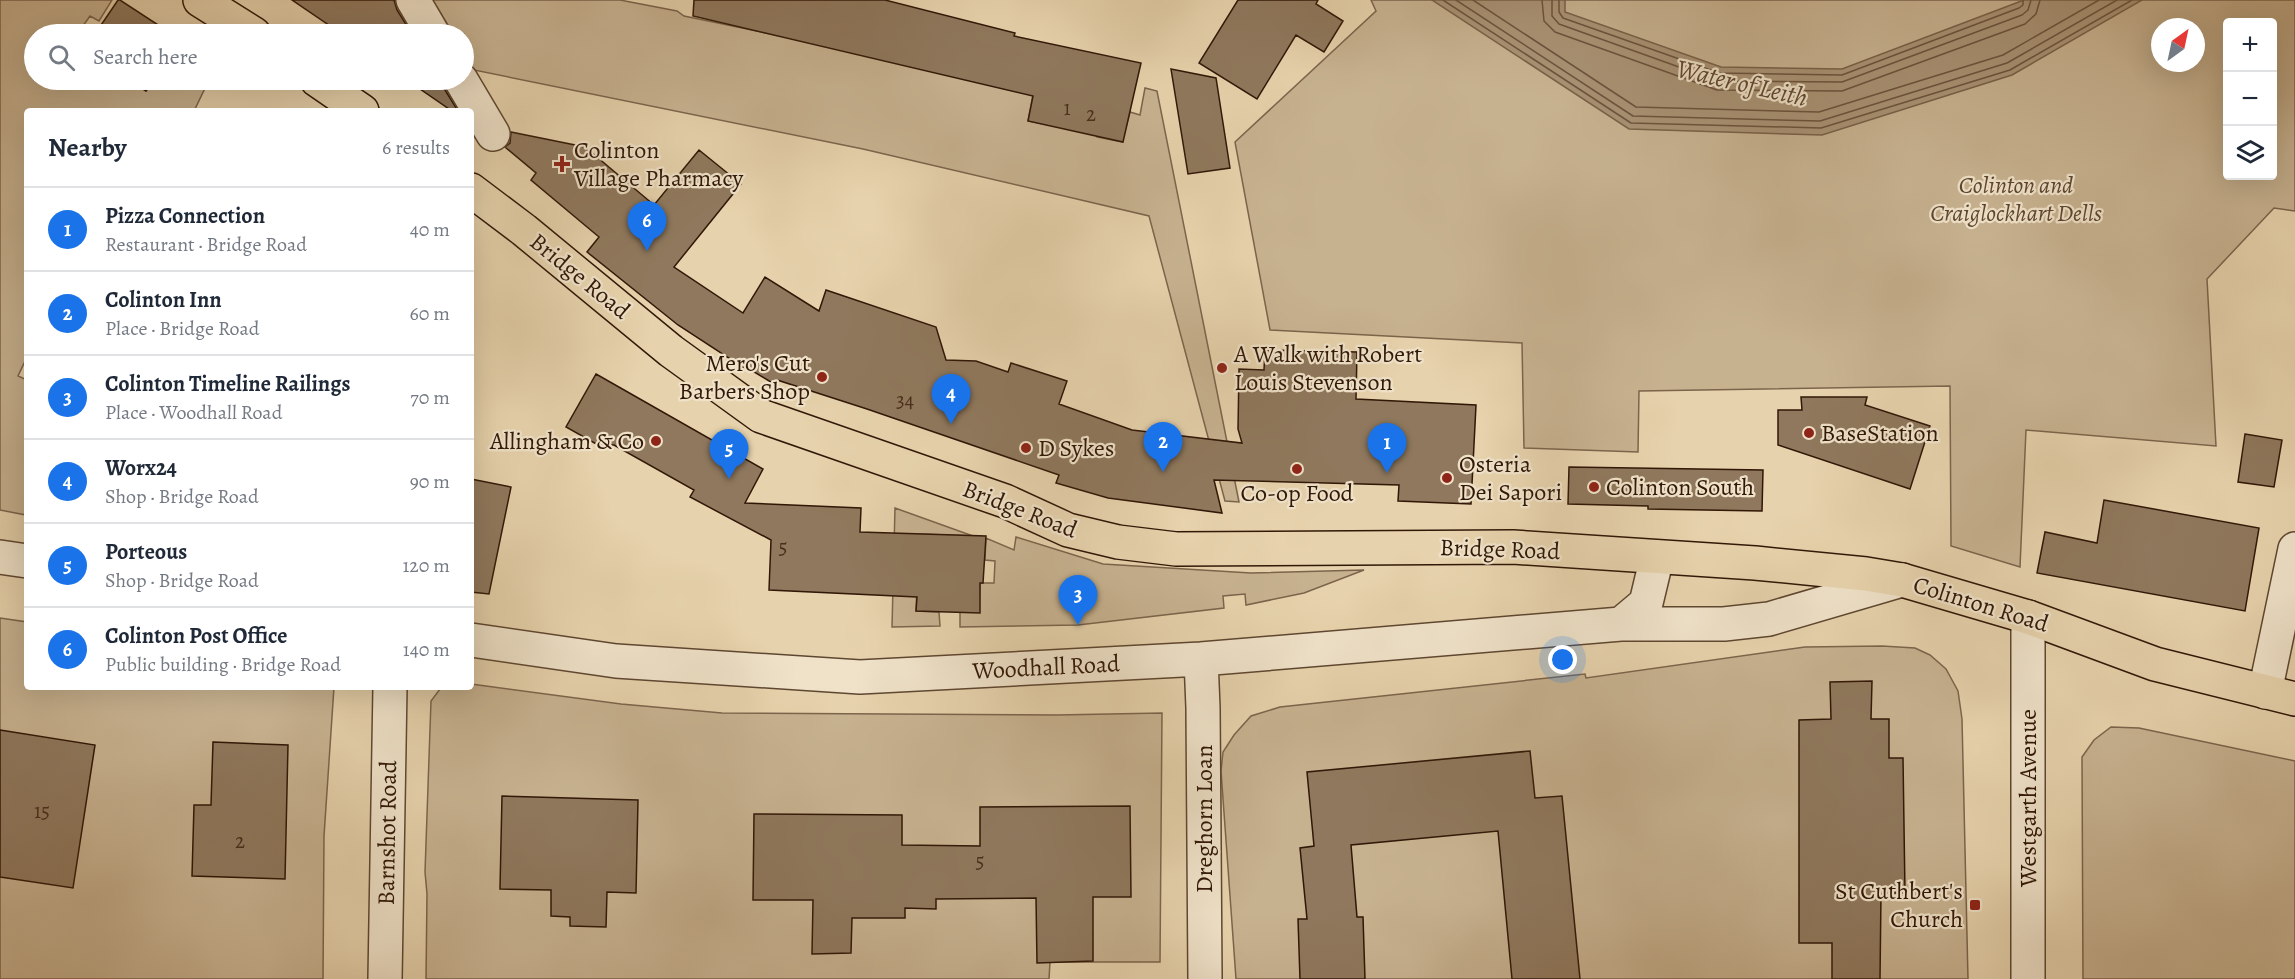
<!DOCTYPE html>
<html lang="en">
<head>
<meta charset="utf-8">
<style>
  body { margin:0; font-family:Alegreya,serif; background:#f2f2f3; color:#1f2937 }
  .controls { position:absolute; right:18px; top:18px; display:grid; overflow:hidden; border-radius:6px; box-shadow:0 6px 24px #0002 }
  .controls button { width:54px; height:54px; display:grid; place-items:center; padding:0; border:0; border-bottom:2px solid #e0e1e3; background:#fff; color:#1f2937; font:30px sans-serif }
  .compass { position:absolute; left:2151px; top:18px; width:54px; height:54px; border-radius:50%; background:#fff; box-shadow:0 6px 24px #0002; rotate:33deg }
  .you { position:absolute; left:1563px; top:660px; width:21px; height:21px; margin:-15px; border:4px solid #fff; border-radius:50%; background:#1a73e8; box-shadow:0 0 0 9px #1a73e833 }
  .badge { display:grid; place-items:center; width:39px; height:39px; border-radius:50%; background:#1a73e8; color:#fff; font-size:20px; font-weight:700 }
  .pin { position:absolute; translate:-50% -50px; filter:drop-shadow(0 2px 3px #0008) }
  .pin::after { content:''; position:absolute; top:32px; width:21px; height:18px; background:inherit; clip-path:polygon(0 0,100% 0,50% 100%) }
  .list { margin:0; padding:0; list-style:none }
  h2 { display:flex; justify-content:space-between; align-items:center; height:78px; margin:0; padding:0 24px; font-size:26px }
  h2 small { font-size:20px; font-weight:400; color:#747a83 }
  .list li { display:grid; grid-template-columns:39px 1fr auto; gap:18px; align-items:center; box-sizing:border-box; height:84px; padding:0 24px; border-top:2px solid #e0e1e3 }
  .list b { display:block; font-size:22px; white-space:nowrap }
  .list p { margin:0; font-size:20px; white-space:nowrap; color:#747a83 }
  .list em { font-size:20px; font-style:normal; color:#747a83 }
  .icon { flex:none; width:33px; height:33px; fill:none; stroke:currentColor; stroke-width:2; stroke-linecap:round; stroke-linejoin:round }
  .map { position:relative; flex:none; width:2295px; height:979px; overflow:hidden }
  .search { position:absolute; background:#fff; box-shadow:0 6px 24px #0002; left:24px; top:24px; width:450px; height:66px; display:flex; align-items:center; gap:15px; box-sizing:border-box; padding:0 21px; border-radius:33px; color:#747a83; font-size:22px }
  .panel { position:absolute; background:#fff; box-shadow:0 6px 24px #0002; left:24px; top:108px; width:450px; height:582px; border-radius:6px }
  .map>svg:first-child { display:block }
  .green { fill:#c7b290; stroke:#7c644c; stroke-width:1.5; fill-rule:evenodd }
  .water { fill:#a89274; stroke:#786148; stroke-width:1.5 }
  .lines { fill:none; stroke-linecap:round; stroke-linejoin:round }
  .shore { stroke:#6c543e; stroke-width:1.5 }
  .building { fill:#8f785d; stroke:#301707; stroke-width:1.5 }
  .minor-casing { stroke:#5e4630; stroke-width:36 }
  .major-casing { stroke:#301707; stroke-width:36 }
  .minor { stroke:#efe2c9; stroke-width:33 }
  .major { stroke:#e6d2ac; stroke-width:33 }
  .poi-dot { fill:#8f2418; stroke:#efe2c9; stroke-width:2 }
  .labels { text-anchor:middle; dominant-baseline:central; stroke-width:4.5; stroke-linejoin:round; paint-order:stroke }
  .number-label { font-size:21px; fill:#482f1c }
  .poi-label { font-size:24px; fill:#301707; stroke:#efe2c9; text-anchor:start }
  .park-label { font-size:24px; font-style:italic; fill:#5d4630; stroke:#efe2c9 }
  .street-label { font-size:24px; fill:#301707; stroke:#efe2c9 }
  .water-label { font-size:26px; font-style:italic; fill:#604833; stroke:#efe2c9 }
</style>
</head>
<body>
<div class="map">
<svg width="2295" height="979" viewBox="0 0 2295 979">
  <rect width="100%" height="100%" fill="#e6d2ac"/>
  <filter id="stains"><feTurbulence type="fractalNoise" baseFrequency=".00333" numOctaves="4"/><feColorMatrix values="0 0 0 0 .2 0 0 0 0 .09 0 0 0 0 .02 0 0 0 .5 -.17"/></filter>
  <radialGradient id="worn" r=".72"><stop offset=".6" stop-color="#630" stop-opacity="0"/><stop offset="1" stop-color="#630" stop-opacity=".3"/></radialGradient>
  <!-- green -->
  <path class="green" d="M 0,0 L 112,0 L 99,21 L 90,16 L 80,30 L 85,34 L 34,34 L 34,80 L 129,80 L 146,91 L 154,80 L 176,80 L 186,86 L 208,82 L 194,111 L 27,111 L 27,357 L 18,376 L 27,380 L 26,515 L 0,510 Z
    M 419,0 L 620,0 L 677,11 L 684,16 L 805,41 L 1033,95 L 1028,121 L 1053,126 L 1102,117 L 1097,137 L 1122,142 L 1130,112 L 1140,115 L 1145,88 L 1157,91 L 1239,502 L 1225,501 L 1149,216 L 863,149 L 464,68 L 464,34 L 441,34 Z
    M 1371,0 L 2295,0 L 2295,211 L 2274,208 L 2207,279 L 2216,446 L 2026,430 L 2020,567 L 1951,546 L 1950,386 L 1639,391 L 1638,452 L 1524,448 L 1522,343 L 1270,330 L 1235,142 L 1376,11 ZM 2228,22 L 2272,22 L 2272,176 L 2228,176 ZM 2160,27 L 2196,27 L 2196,63 L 2160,63 Z
    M 895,508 L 973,536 L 919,534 L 916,611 L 939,612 L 940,626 L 892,627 Z
    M 1016,537 L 1103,564 L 1251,573 L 1364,570 L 1304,593 L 1246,605 L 1245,594 L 1223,596 L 1224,608 L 1078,625 L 960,627 L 960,612 L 979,612 L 980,583 L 994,583 L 995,561 L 985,560 L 986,538 L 1014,550 Z
    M 0,618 L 27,622 L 27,687 L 334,687 L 324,836 L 323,979 L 0,979 Z
    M 1882,646 L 1915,648 L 1930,655 L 1946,669 L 1958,691 L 1962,719 L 1968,979 L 1236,979 L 1221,771 L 1223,752 L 1234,735 L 1251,716 L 1280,707 L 1585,674 L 1586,678 L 1805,647 Z
    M 471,684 L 621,704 L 722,713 L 1057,715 L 1162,713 L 1160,962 L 1050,962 L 1049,979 L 426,979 L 427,894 L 425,872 L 431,701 L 440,689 L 444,687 L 471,687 Z
    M 2111,727 L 2139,728 L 2295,761 L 2295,979 L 2083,979 L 2082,757 L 2094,740 Z"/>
  <!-- water -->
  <path class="water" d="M 1432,0 L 1565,0 L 1565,12 L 1721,67 L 1842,69 L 2024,0 L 2142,0 L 2012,75 L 1822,135 L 1629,129 Z"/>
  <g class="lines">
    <!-- shore -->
    <path class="shore" d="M 1443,0 L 1631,123 L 1821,128 L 2010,70 L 2132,0
      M 1456,0 L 1633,116 L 1820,121 L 2007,63 L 2117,0
      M 1473,0 L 1636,107 L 1819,112 L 2003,55 L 2099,0
      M 1542,0 L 1544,21 L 1555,32 L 1717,90 L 1842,91 L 2025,24 L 2036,14 L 2040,0
      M 1552,0 L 1552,16 L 1559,24 L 1718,81 L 1842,82 L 2022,15 L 2028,10 L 2031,0
      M 1559,0 L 1559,12 L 1563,18 L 1719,73 L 1842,75 L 2019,8 L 2023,5 L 2023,0"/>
  </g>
  <!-- building -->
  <path class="building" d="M 118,0 L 120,0 L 172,34 L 95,34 Z
    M 292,0 L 394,0 L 397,10 L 412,34 L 342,34 Z
    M 694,0 L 885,0 L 1015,33 L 1014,36 L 1141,63 L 1123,142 L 1028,121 L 1033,96 L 693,16 Z
    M 1238,0 L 1318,0 L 1316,4 L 1343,21 L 1324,52 L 1296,35 L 1257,99 L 1199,63 Z
    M 1171,69 L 1216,78 L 1230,168 L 1188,174 Z
    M 129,80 L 154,80 L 146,91 Z
    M 407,80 L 442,80 L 445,90 L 458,111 L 452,111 Z
    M 511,132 L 585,147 L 654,205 L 699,150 L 741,184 L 674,267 L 743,313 L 765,277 L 819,311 L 826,290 L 936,327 L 946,360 L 976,361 L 1008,372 L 1011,363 L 1067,381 L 1059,404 L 1132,430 L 1242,443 L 1238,429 L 1239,369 L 1264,370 L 1265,350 L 1357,352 L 1356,399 L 1476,405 L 1471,504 L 1398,501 L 1399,485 L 1214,480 L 1222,513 L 1108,498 L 1056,483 L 1059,475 L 867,409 L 777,380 L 774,384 L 751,370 L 750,372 L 678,325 L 587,252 L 599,237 L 531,180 L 536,173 L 505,147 L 510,143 Z
    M 596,374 L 763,469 L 745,503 L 861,508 L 860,532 L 986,536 L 983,583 L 980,583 L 980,613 L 916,611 L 917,597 L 769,590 L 771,540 L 690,497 L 694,490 L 614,445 L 598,445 L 566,427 Z
    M 1801,397 L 1867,397 L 1865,405 L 1930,426 L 1910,489 L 1778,445 L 1778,410 L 1802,410 Z
    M 2245,434 L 2282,440 L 2274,487 L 2238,482 Z
    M 1569,467 L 1763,470 L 1762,511 L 1648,509 L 1648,506 L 1568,504 Z
    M 471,479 L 511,487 L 489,594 L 471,592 Z
    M 2104,500 L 2259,528 L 2245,611 L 2037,573 L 2045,532 L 2097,543 Z
    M 1872,681 L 1871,719 L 1889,719 L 1889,758 L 1903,758 L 1905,893 L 1881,893 L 1880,979 L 1832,979 L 1832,943 L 1799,943 L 1799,720 L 1831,719 L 1830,682 Z
    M 0,730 L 95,745 L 73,888 L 0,877 Z
    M 213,742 L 288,745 L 285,879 L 192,876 L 194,805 L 211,805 Z
    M 1530,751 L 1535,798 L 1562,796 L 1580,979 L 1512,979 L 1498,831 L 1351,845 L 1357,917 L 1363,917 L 1365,979 L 1300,979 L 1298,919 L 1307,919 L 1300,848 L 1314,846 L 1307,772 Z
    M 502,796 L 638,800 L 636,893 L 607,892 L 606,927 L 570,926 L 570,917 L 551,916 L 551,890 L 500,889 Z
    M 1130,806 L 1131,897 L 1093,897 L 1093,961 L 1037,963 L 1036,898 L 936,899 L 936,909 L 905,908 L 905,918 L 852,918 L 851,953 L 812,954 L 813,900 L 753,900 L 754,814 L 902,815 L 902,845 L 980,846 L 980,807 Z"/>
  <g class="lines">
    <!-- minor casing -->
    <g class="minor-casing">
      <path id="minor" d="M 413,0 L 433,34
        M 461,80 L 493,134
        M 0,557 L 27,561
        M 2028,617 L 2028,979
        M 1621,624 L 1646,603 L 1657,557
        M 471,640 L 616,661 L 860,677 L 1201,659 L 1621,624 L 1724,624 L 1769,619 L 1902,580
        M 1201,659 L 1203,708 L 1205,979
        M 2265,692 L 2295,549
        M 385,979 L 390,687"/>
    </g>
    <!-- major casing -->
    <g class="major-casing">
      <path id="major" d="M 200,0 L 254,34
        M 317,80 L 362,111
        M 471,190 L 524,230 L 671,351 L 761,416 L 1005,501 L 1068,530 L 1118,542 L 1176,549 L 1513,547 L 1755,563 L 1866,574 L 1902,580 L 2028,617 L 2155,664 L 2295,699"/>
    </g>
    <!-- minor -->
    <use href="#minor" class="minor"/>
    <!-- major -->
    <use href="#major" class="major"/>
  </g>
  <!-- markers -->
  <g class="poi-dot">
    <path d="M559 155h6v6h6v6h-6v6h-6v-6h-6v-6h6z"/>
    <circle cx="1222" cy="368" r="6"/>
    <circle cx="822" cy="377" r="6"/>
    <circle cx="1809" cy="433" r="6"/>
    <circle cx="656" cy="441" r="6"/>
    <circle cx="1026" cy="448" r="6"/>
    <circle cx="1297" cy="469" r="6"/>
    <circle cx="1447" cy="478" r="6"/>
    <circle cx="1594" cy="487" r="6"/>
    <rect x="1969" y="899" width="12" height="12" rx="3"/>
  </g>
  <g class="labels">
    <!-- number labels -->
    <g class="number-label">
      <text x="1067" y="108">1</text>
      <text x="1091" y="114">2</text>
      <text x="905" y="400">34</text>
      <text x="783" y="547">5</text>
      <text x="42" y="811">15</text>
      <text x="240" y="841">2</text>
      <text x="980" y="861">5</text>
    </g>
    <!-- poi labels -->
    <g class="poi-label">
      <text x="574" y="150">Colinton<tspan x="574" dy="28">Village Pharmacy</tspan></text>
      <text x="1234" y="354">A Walk with Robert<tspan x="1234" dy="28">Louis Stevenson</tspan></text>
      <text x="810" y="363" text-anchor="end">Mero's Cut<tspan x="810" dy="28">Barbers Shop</tspan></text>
      <text x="1821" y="433">BaseStation</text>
      <text x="644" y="441" text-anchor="end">Allingham &amp; Co</text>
      <text x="1038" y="448">D Sykes</text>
      <text x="1459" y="464">Osteria<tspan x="1459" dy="28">Dei Sapori</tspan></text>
      <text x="1606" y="487">Colinton South</text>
      <text x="1297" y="493" text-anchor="middle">Co-op Food</text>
      <text x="1963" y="891" text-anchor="end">St Cuthbert's<tspan x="1963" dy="28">Church</tspan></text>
    </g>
    <!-- park labels -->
    <g class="park-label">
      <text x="2016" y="185">Colinton and<tspan x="2016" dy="28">Craiglockhart Dells</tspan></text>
    </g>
    <!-- street labels -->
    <g class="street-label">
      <text transform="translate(580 276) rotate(39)">Bridge Road</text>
      <text transform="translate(1020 509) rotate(21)">Bridge Road</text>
      <text transform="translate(1500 549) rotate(2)">Bridge Road</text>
      <text transform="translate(1981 604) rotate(17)">Colinton Road</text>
      <text transform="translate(1046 667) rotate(-3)">Woodhall Road</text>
      <text transform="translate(2028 798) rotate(-90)">Westgarth Avenue</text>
      <text transform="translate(1204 819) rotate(-90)">Dreghorn Loan</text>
      <text transform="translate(387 833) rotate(-89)">Barnshot Road</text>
    </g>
    <!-- water labels -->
    <g class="water-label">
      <text transform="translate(1742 83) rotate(13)">Water of Leith</text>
    </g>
  </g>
  <rect width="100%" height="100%" filter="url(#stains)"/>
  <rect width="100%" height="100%" fill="url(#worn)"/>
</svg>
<div class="controls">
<button>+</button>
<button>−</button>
<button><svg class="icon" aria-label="layers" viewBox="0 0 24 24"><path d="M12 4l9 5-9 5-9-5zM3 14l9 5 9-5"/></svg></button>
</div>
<svg class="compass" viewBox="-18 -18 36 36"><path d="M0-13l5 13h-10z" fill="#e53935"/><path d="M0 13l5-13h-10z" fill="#747a83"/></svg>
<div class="you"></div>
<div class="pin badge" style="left:1387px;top:473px">1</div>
<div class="pin badge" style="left:1163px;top:472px">2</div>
<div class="pin badge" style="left:1078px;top:625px">3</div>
<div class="pin badge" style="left:951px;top:424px">4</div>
<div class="pin badge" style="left:729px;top:479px">5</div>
<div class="pin badge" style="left:647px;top:251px">6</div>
<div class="search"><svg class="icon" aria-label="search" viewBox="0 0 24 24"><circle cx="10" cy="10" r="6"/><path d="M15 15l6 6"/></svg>Search here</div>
<section class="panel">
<h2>Nearby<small>6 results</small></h2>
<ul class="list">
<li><span class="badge">1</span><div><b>Pizza Connection</b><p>Restaurant · Bridge Road</p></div><em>40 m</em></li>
<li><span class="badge">2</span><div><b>Colinton Inn</b><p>Place · Bridge Road</p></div><em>60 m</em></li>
<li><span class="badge">3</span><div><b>Colinton Timeline Railings</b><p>Place · Woodhall Road</p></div><em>70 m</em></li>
<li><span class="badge">4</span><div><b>Worx24</b><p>Shop · Bridge Road</p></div><em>90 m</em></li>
<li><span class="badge">5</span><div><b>Porteous</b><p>Shop · Bridge Road</p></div><em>120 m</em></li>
<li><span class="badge">6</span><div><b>Colinton Post Office</b><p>Public building · Bridge Road</p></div><em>140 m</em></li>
</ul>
</section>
</div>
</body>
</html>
